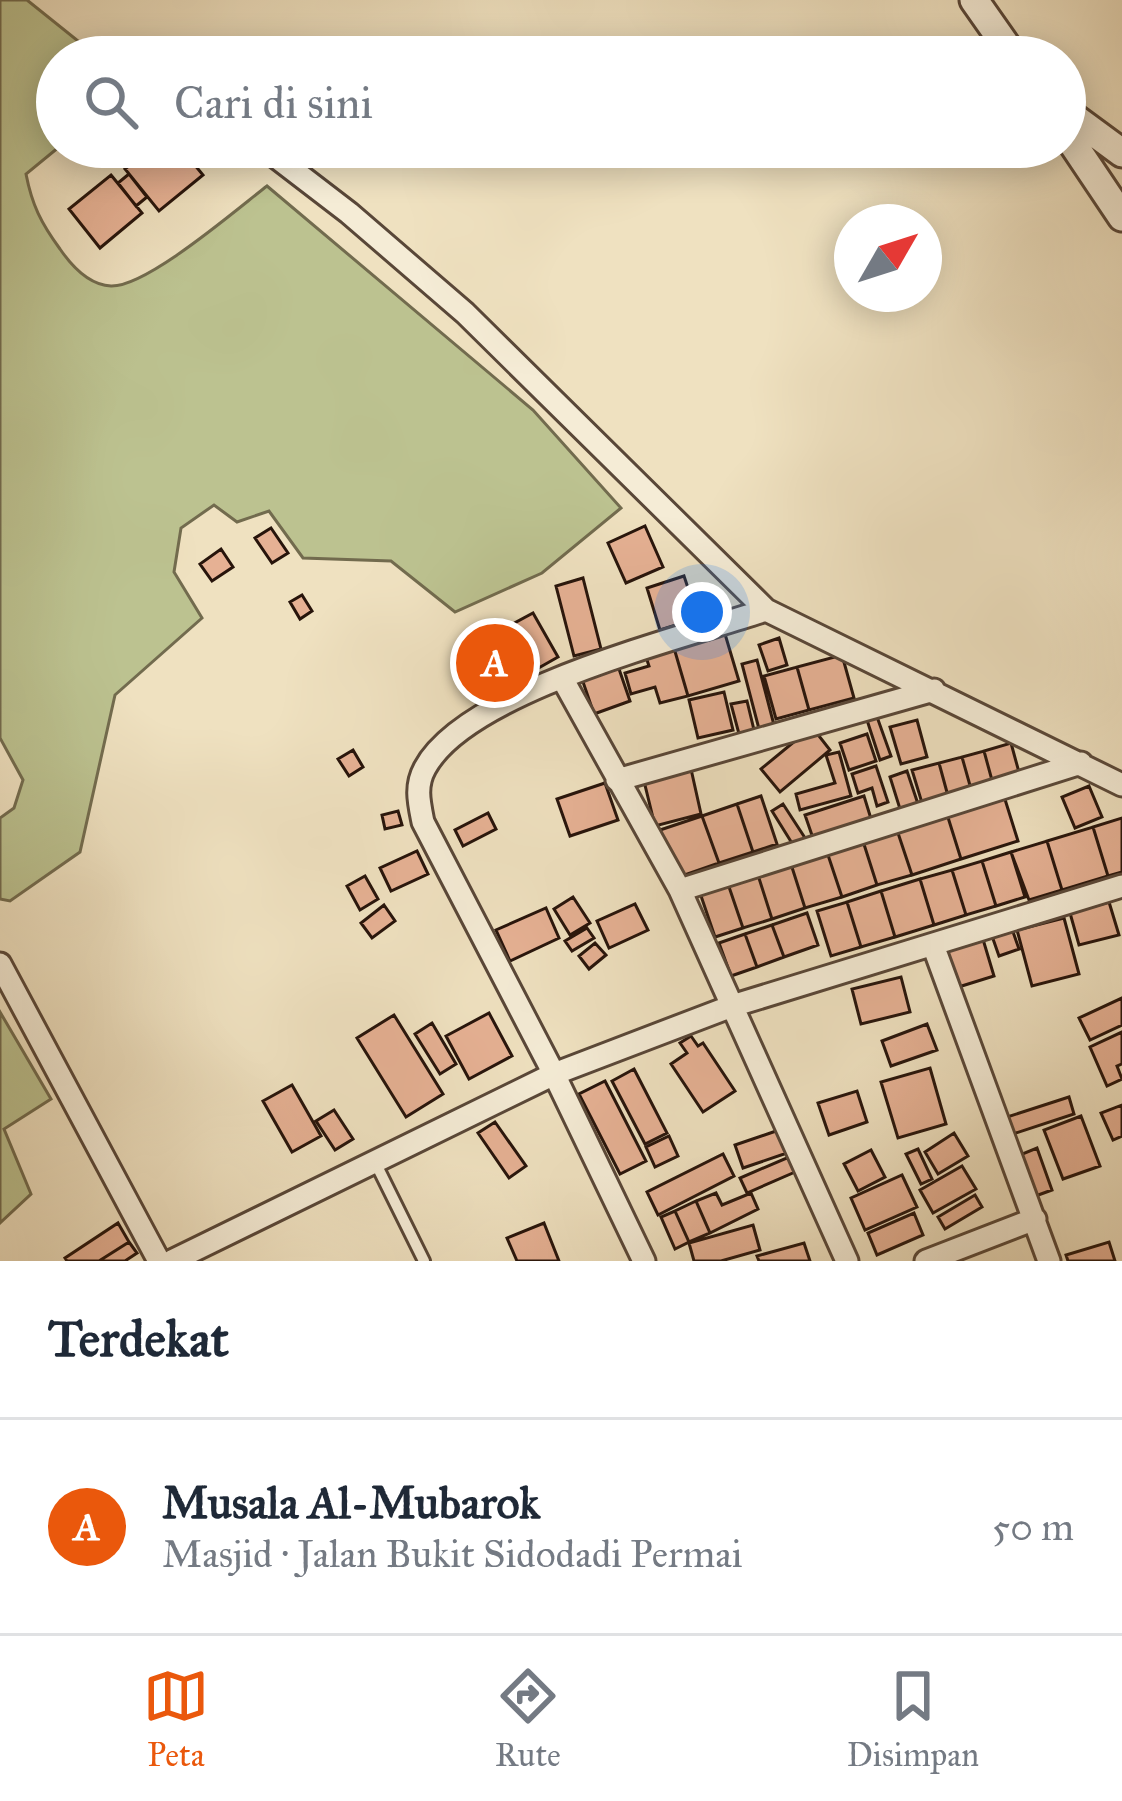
<!DOCTYPE html>
<html lang="id">
<head>
<meta charset="utf-8">
<style>
  body { margin:0; font-family:"IM FELL Great Primer",serif; background:#f6f6f7; color:#1f2937 }
  .compass { position:absolute; left:834px; top:204px; width:108px; height:108px; border-radius:50%; background:#fff; box-shadow:0 6px 30px #0003; rotate:51deg }
  .you { position:absolute; left:702px; top:612px; width:42px; height:42px; margin:-30px; border:9px solid #fff; border-radius:50%; background:#1a73e8; box-shadow:0 0 0 18px #1a73e833 }
  .badge { display:grid; place-items:center; width:78px; height:78px; border-radius:50%; background:#ea580c; color:#fff; font-size:39px; font-weight:700 }
  .pin { position:absolute; translate:-50% -50%; border:6px solid #fff; box-shadow:0 3px 12px #0006 }
  .list { margin:0; padding:0; list-style:none }
  h2 { display:flex; justify-content:space-between; align-items:center; height:156px; margin:0; padding:0 48px; font-size:51px }
  h2 small { font-size:39px; font-weight:400; color:#747a83 }
  .list li { display:grid; grid-template-columns:78px 1fr auto; gap:36px; align-items:center; box-sizing:border-box; height:216px; padding:0 48px; border-top:3px solid #e0e1e3 }
  .list b { display:block; font-size:45px; white-space:nowrap }
  .list p { margin:0; font-size:39px; white-space:nowrap; color:#747a83 }
  .list em { font-size:39px; font-style:normal; color:#747a83 }
  .icon { flex:none; width:66px; height:66px; fill:none; stroke:currentColor; stroke-width:2; stroke-linecap:round; stroke-linejoin:round }
  .map { position:relative; flex:none; width:1122px; height:1261px; overflow:hidden }
  .search { position:absolute; background:#fff; box-shadow:0 6px 30px #0003; left:36px; right:36px; top:36px; height:132px; display:flex; align-items:center; gap:30px; box-sizing:border-box; padding:0 42px; border-radius:66px; color:#747a83; font-size:45px }
  .sheet { height:372px; background:#fff }
  nav { display:flex; justify-content:space-around; align-items:center; box-sizing:border-box; height:168px; border-top:3px solid #e0e1e3; background:#fff; font-size:33px; color:#747a83 }
  nav a { display:grid; justify-items:center; gap:6px }
  nav .on { color:#ea580c }
  .map>svg:first-child { display:block }
  .green { fill:#bcc290; stroke:#726b4e; stroke-width:3 }
  .building { fill:#e6b194; stroke:#27140b; stroke-width:3 }
  .lines { fill:none; stroke-linecap:round; stroke-linejoin:round }
  .service-casing { stroke:#594738; stroke-width:16 }
  .minor-casing { stroke:#594738; stroke-width:27 }
  .tertiary-casing { stroke:#594738; stroke-width:33 }
  .service { stroke:#f5ecd6; stroke-width:10 }
  .minor { stroke:#f5ecd6; stroke-width:21 }
  .tertiary { stroke:#f5ecd6; stroke-width:27 }
</style>
</head>
<body>
<div class="map">
<svg width="1122" height="1261" viewBox="0 0 1122 1261">
  <rect width="100%" height="100%" fill="#efe1c0"/>
  <filter id="stains"><feTurbulence type="fractalNoise" baseFrequency=".00167" numOctaves="4"/><feColorMatrix values="0 0 0 0 .2 0 0 0 0 .09 0 0 0 0 .02 0 0 0 .5 -.17"/></filter>
  <radialGradient id="worn" r=".72"><stop offset=".6" stop-color="#630" stop-opacity="0"/><stop offset="1" stop-color="#630" stop-opacity=".3"/></radialGradient>
  <!-- green -->
  <path class="green" d="M 0,0 L 27,0 L 98,57 L 57,57 L 59,147 L 26,174 C 32,205 41,223 60,249 C 71,265 88,285 111,286 C 147,287 237,209 267,186 L 533,410 L 621,508 L 542,573 L 455,612 L 391,561 L 303,558 L 269,511 L 237,522 L 214,505 L 181,528 L 174,572 L 202,618 L 115,695 L 80,852 L 10,901 L 0,899 L 0,818 L 14,808 L 23,780 L 0,738 Z
    M 0,1012 L 51,1099 L 4,1129 L 31,1194 L 0,1223 Z"/>
  <!-- building -->
  <path class="building" d="M 152,147 L 180,147 L 203,175 L 159,211 L 125,169 Z
    M 129,174 L 147,197 L 136,206 L 118,183 Z
    M 111,175 L 142,213 L 100,248 L 69,209 Z
    M 645,526 L 663,567 L 626,583 L 608,543 Z
    M 271,528 L 288,553 L 272,563 L 255,538 Z
    M 221,549 L 233,567 L 212,581 L 200,564 Z
    M 684,576 L 698,618 L 660,630 L 647,588 Z
    M 583,578 L 601,649 L 574,656 L 556,586 Z
    M 302,595 L 312,611 L 300,619 L 290,602 Z
    M 533,613 L 558,657 L 535,670 L 509,626 Z
    M 506,629 L 528,678 L 483,698 L 461,649 Z
    M 725,634 L 739,681 L 688,696 L 674,648 Z
    M 779,638 L 787,665 L 768,671 L 759,645 Z
    M 674,648 L 688,696 L 660,703 L 655,687 L 631,694 L 625,673 L 649,666 L 646,657 Z
    M 842,655 L 854,698 L 809,710 L 797,667 Z
    M 757,660 L 774,725 L 759,729 L 742,664 Z
    M 618,666 L 630,701 L 594,714 L 582,679 Z
    M 797,667 L 809,710 L 776,719 L 764,676 Z
    M 724,692 L 733,730 L 698,738 L 689,700 Z
    M 747,701 L 754,730 L 739,734 L 731,704 Z
    M 876,714 L 891,756 L 880,760 L 866,717 Z
    M 917,720 L 927,757 L 901,764 L 890,727 Z
    M 812,727 L 830,750 L 780,792 L 761,769 Z
    M 867,734 L 876,761 L 849,770 L 840,743 Z
    M 1011,743 L 1020,776 L 993,784 L 984,751 Z
    M 353,750 L 363,767 L 349,776 L 338,759 Z
    M 984,751 L 993,784 L 971,789 L 962,757 Z
    M 839,752 L 851,796 L 800,810 L 796,794 L 835,783 L 826,755 Z
    M 962,757 L 971,789 L 948,796 L 939,763 Z
    M 939,763 L 948,796 L 922,803 L 912,770 Z
    M 876,766 L 888,802 L 877,806 L 872,788 L 858,793 L 852,774 Z
    M 691,769 L 701,814 L 655,826 L 644,781 Z
    M 907,771 L 918,804 L 900,809 L 890,777 Z
    M 605,783 L 618,820 L 570,836 L 557,799 Z
    M 1089,786 L 1102,817 L 1075,828 L 1062,797 Z
    M 1003,793 L 1018,841 L 961,859 L 946,811 Z
    M 761,796 L 777,844 L 753,852 L 737,804 Z
    M 864,796 L 872,822 L 814,841 L 805,815 Z
    M 737,804 L 753,852 L 719,863 L 702,816 Z
    M 783,804 L 807,841 L 795,848 L 772,811 Z
    M 398,811 L 402,825 L 385,829 L 382,815 Z
    M 946,811 L 961,859 L 912,875 L 896,827 Z
    M 488,813 L 496,829 L 463,846 L 455,830 Z
    M 702,816 L 719,863 L 676,878 L 660,830 Z
    M 1122,818 L 1122,872 L 1108,876 L 1093,827 Z
    M 896,827 L 912,875 L 877,885 L 862,838 Z
    M 1093,827 L 1108,876 L 1062,890 L 1047,841 Z
    M 862,838 L 877,885 L 842,897 L 826,849 Z
    M 1047,841 L 1062,890 L 1029,900 L 1011,852 Z
    M 826,849 L 842,897 L 805,908 L 790,861 Z
    M 417,851 L 428,874 L 391,891 L 380,868 Z
    M 1011,852 L 1025,897 L 996,906 L 982,861 Z
    M 790,861 L 805,908 L 772,919 L 757,872 Z
    M 982,861 L 996,906 L 966,915 L 952,870 Z
    M 952,870 L 966,915 L 934,925 L 920,879 Z
    M 757,872 L 772,919 L 743,928 L 727,881 Z
    M 365,876 L 378,899 L 360,910 L 347,886 Z
    M 920,879 L 934,925 L 895,937 L 881,891 Z
    M 727,881 L 743,928 L 715,937 L 699,890 Z
    M 881,891 L 895,937 L 861,947 L 847,902 Z
    M 573,897 L 590,923 L 570,935 L 554,909 Z
    M 847,902 L 861,947 L 831,956 L 817,911 Z
    M 1109,902 L 1119,935 L 1079,945 L 1070,913 Z
    M 635,904 L 648,930 L 609,948 L 597,921 Z
    M 384,905 L 395,921 L 372,938 L 361,923 Z
    M 546,908 L 559,938 L 510,961 L 496,930 Z
    M 807,913 L 818,945 L 784,957 L 772,925 Z
    M 1064,918 L 1079,974 L 1032,986 L 1017,930 Z
    M 772,925 L 784,957 L 757,967 L 745,934 Z
    M 587,928 L 594,938 L 572,951 L 565,941 Z
    M 1012,929 L 1019,949 L 999,956 L 992,936 Z
    M 745,934 L 757,967 L 731,976 L 719,943 Z
    M 982,936 L 994,976 L 952,989 L 940,949 Z
    M 595,943 L 606,955 L 589,969 L 579,956 Z
    M 901,977 L 910,1012 L 861,1024 L 852,989 Z
    M 1122,998 L 1122,1025 L 1090,1040 L 1079,1018 Z
    M 489,1013 L 512,1056 L 469,1079 L 446,1036 Z
    M 394,1015 L 443,1094 L 406,1117 L 357,1038 Z
    M 432,1023 L 456,1064 L 440,1074 L 415,1034 Z
    M 927,1024 L 937,1050 L 891,1066 L 882,1041 Z
    M 1122,1032 L 1122,1064 L 1117,1066 L 1122,1079 L 1107,1086 L 1090,1047 Z
    M 691,1036 L 698,1046 L 703,1043 L 735,1091 L 703,1112 L 671,1064 L 687,1053 L 680,1043 Z
    M 930,1068 L 946,1124 L 898,1138 L 881,1082 Z
    M 634,1069 L 667,1133 L 645,1144 L 612,1081 Z
    M 605,1081 L 646,1161 L 620,1174 L 579,1094 Z
    M 292,1085 L 321,1136 L 292,1152 L 263,1101 Z
    M 857,1091 L 867,1122 L 829,1135 L 818,1103 Z
    M 1069,1097 L 1074,1114 L 1010,1135 L 1004,1118 Z
    M 1122,1105 L 1122,1136 L 1113,1140 L 1101,1113 Z
    M 334,1110 L 353,1139 L 335,1150 L 316,1121 Z
    M 1081,1116 L 1100,1166 L 1063,1179 L 1044,1130 Z
    M 495,1122 L 526,1166 L 509,1178 L 478,1133 Z
    M 779,1130 L 787,1153 L 743,1168 L 735,1145 Z
    M 954,1133 L 968,1156 L 938,1174 L 925,1152 Z
    M 669,1136 L 678,1156 L 655,1167 L 646,1147 Z
    M 1037,1148 L 1052,1190 L 1030,1198 L 1015,1157 Z
    M 918,1149 L 932,1179 L 921,1184 L 906,1154 Z
    M 871,1150 L 885,1177 L 858,1191 L 844,1164 Z
    M 723,1154 L 734,1176 L 658,1215 L 647,1192 Z
    M 789,1157 L 795,1172 L 747,1193 L 740,1178 Z
    M 962,1166 L 976,1189 L 933,1213 L 920,1190 Z
    M 902,1175 L 917,1207 L 865,1230 L 851,1198 Z
    M 716,1193 L 722,1205 L 751,1193 L 758,1209 L 710,1233 L 696,1201 Z
    M 975,1195 L 982,1207 L 945,1229 L 938,1217 Z
    M 696,1201 L 710,1233 L 689,1242 L 675,1211 Z
    M 675,1211 L 689,1242 L 675,1249 L 661,1217 Z
    M 914,1213 L 923,1235 L 877,1255 L 868,1233 Z
    M 118,1223 L 129,1242 L 99,1261 L 67,1261 L 65,1258 Z
    M 544,1223 L 559,1261 L 517,1261 L 507,1238 Z
    M 753,1225 L 760,1250 L 721,1261 L 694,1261 L 689,1243 Z
    M 129,1242 L 137,1253 L 125,1261 L 99,1261 Z
    M 1109,1242 L 1115,1261 L 1068,1261 L 1066,1255 Z
    M 804,1243 L 810,1261 L 759,1261 L 757,1256 Z"/>
  <g class="lines">
    <!-- service casing -->
    <g class="service-casing">
      <path id="service" d="M 375,1162 L 424,1261"/>
    </g>
    <!-- minor casing -->
    <g class="minor-casing">
      <path id="minor" d="M 142,55 L 146,57
        M 263,147 L 349,213 L 465,313 L 766,610 L 1122,785
        M 562,678 L 680,890 L 847,1261
        M 617,780 L 934,690
        M 680,890 L 1081,763
        M 933,945 L 1049,1261
        M 0,964 L 159,1261
        M 172,1261 L 554,1074 L 732,1006 L 1122,886
        M 644,1261 L 554,1074 L 423,822 C 419,802 415,786 425,768 C 467,690 682,638 766,610
        M 926,1261 L 1035,1219"/>
    </g>
    <!-- tertiary casing -->
    <g class="tertiary-casing">
      <path id="tertiary" d="M 974,0 L 1014,57
        M 1065,111 L 1122,153
        M 1065,132 L 1122,217"/>
    </g>
    <!-- service -->
    <use href="#service" class="service"/>
    <!-- minor -->
    <use href="#minor" class="minor"/>
    <!-- tertiary -->
    <use href="#tertiary" class="tertiary"/>
  </g>
  <rect width="100%" height="100%" filter="url(#stains)"/>
  <rect width="100%" height="100%" fill="url(#worn)"/>
</svg>
<svg class="compass" viewBox="-18 -18 36 36"><path d="M0-13l5 13h-10z" fill="#e53935"/><path d="M0 13l5-13h-10z" fill="#747a83"/></svg>
<div class="you"></div>
<div class="pin badge" style="left:495px;top:663px">A</div>
<div class="search"><svg class="icon" aria-label="search" viewBox="0 0 24 24"><circle cx="10" cy="10" r="6"/><path d="M15 15l6 6"/></svg>Cari di sini</div>
</div>
<section class="sheet">
<h2>Terdekat<small></small></h2>
<ul class="list">
<li><span class="badge">A</span><div><b>Musala Al-Mubarok</b><p>Masjid · Jalan Bukit Sidodadi Permai</p></div><em>50 m</em></li>
</ul>
</section>
<nav>
<a class="on"><svg class="icon" aria-label="map" viewBox="0 0 24 24"><path d="M3 6l6-2 6 2 6-2v14l-6 2-6-2-6 2zM9 4v14M15 6v14"/></svg>Peta</a>
<a><svg class="icon" aria-label="directions" viewBox="0 0 24 24"><path d="M12 3l9 9-9 9-9-9zM9 14v-3h6M13 9l2 2-2 2"/></svg>Rute</a>
<a><svg class="icon" aria-label="saved" viewBox="0 0 24 24"><path d="M7 4h10v16l-5-4-5 4z"/></svg>Disimpan</a>
</nav>
</body>
</html>
